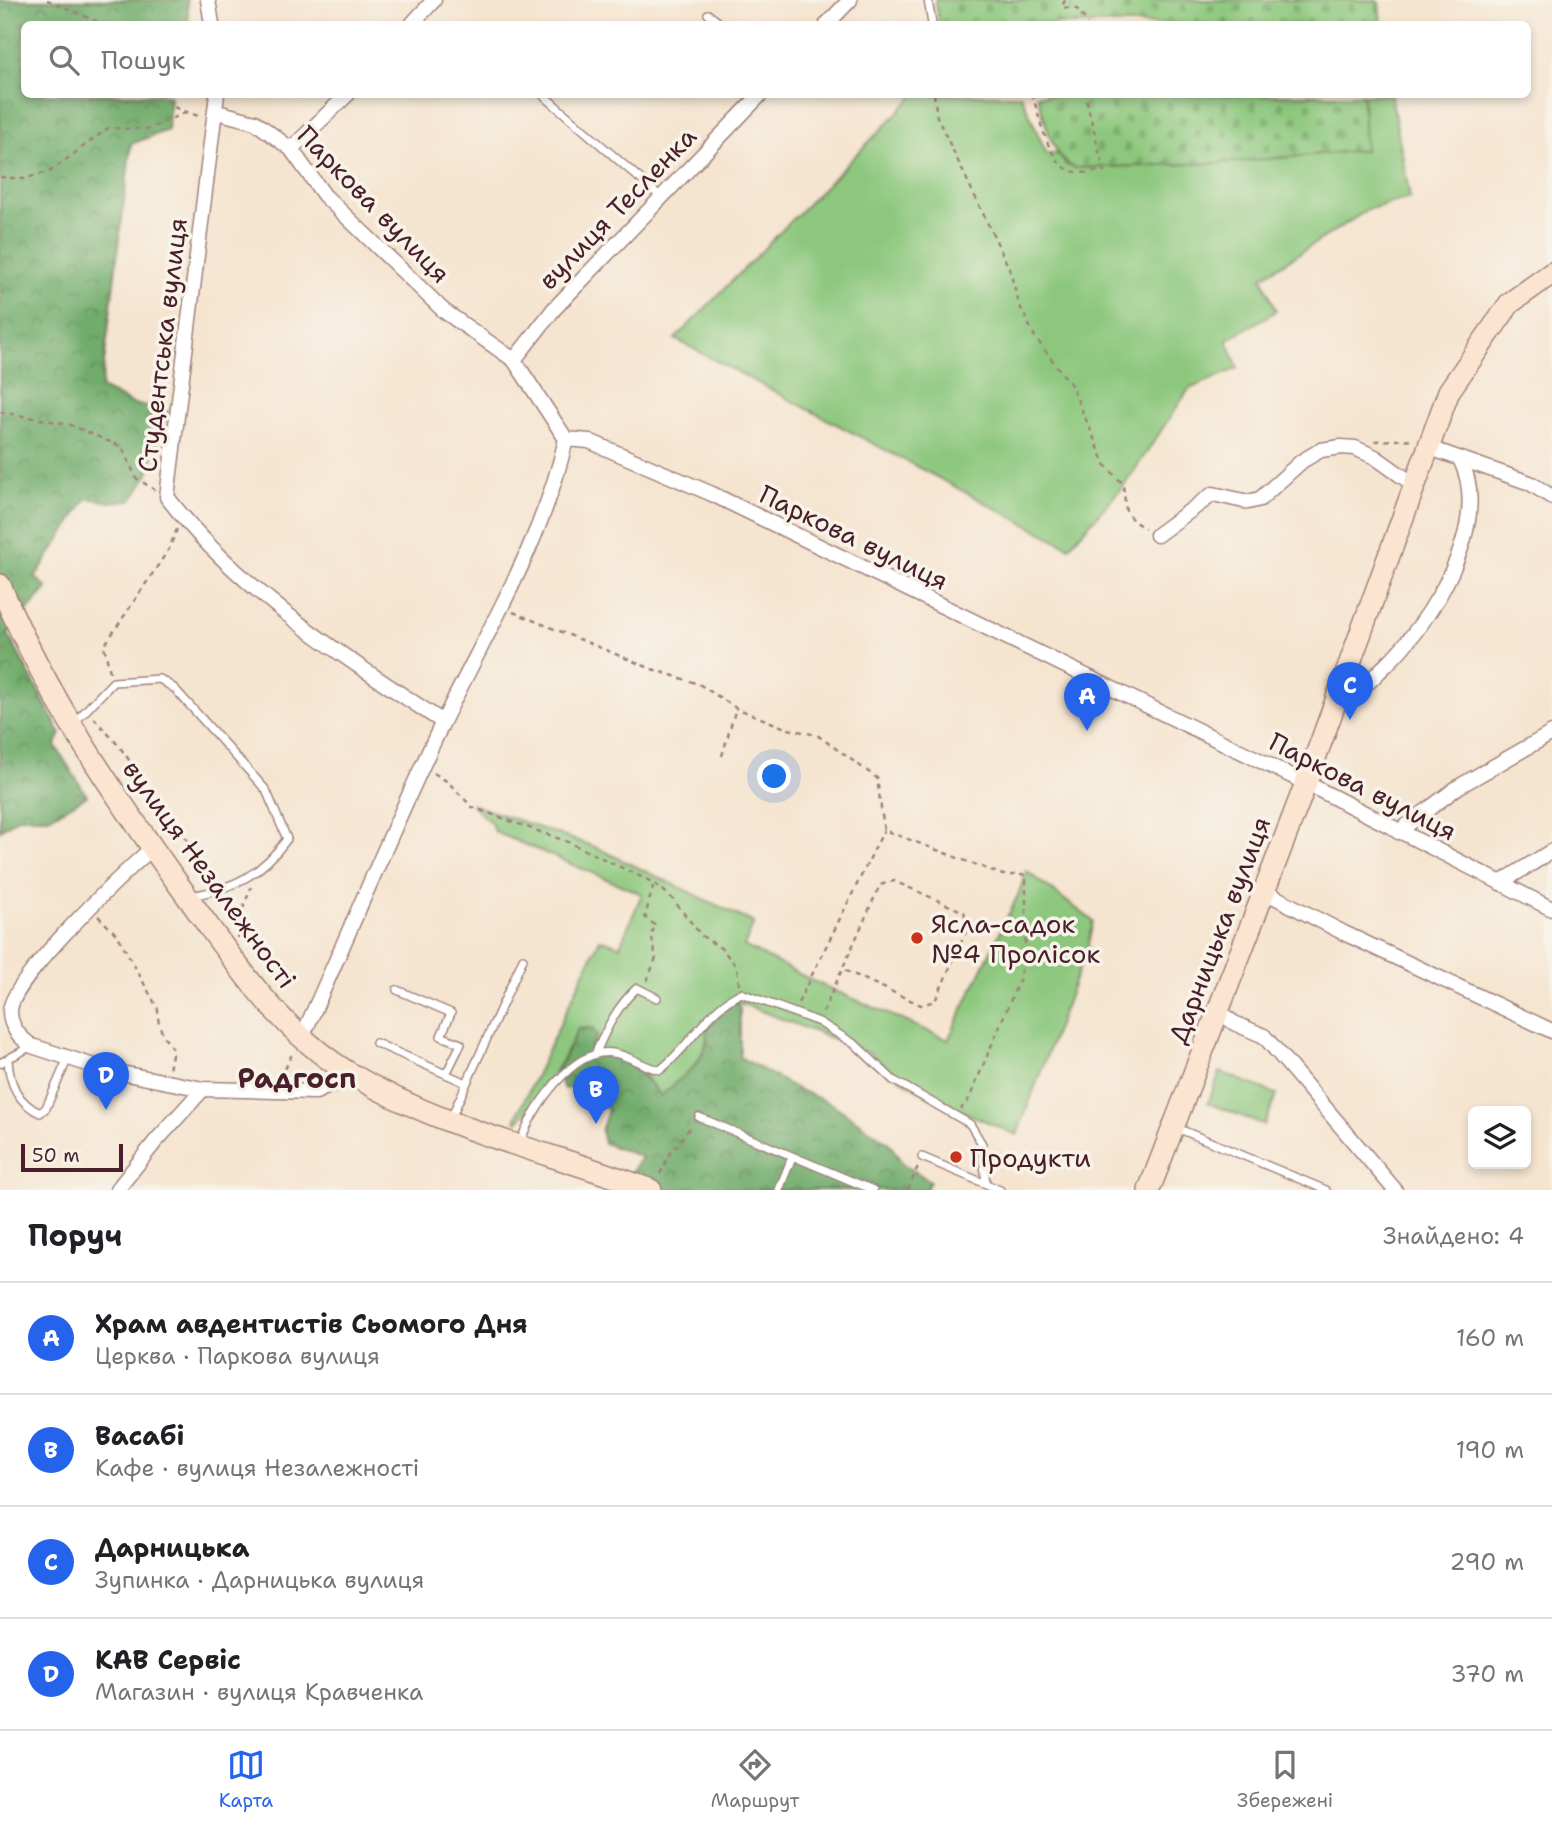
<!DOCTYPE html>
<html lang="uk">
<head>
<meta charset="utf-8">
<style>
  body { margin:0; font-family:"Shantell Sans",sans-serif; background:#f6f6f6; color:#202124 }
  .controls { position:absolute; right:21px; bottom:21px; display:grid; overflow:hidden; border-radius:10px; box-shadow:0 4px 10px #0003 }
  .controls button { width:63px; height:63px; display:grid; place-items:center; padding:0; border:0; border-bottom:2px solid #e0e0e0; background:#fff; color:#202124; font:35px sans-serif }
  .scale { position:absolute; left:21px; bottom:18px; width:102px; box-sizing:border-box; padding-left:7px; border:4px solid #4a1f2b; border-top:0; font-size:19px; line-height:24px; white-space:nowrap; color:#4a1f2b; -webkit-text-stroke:5px #f7f3e8; paint-order:stroke }
  .you { position:absolute; left:775px; top:777px; width:24px; height:24px; margin:-18px; border:5px solid #fff; border-radius:50%; background:#1a73e8; box-shadow:0 0 0 10px #1a73e833 }
  .badge { display:grid; place-items:center; width:46px; height:46px; border-radius:50%; background:#2563eb; color:#fff; font-size:23px; font-weight:700 }
  .pin { position:absolute; translate:-50% -58px; filter:drop-shadow(0 2px 4px #0008) }
  .pin::after { content:''; position:absolute; top:37px; width:24px; height:21px; background:inherit; clip-path:polygon(0 0,100% 0,50% 100%) }
  .list { margin:0; padding:0; list-style:none }
  h2 { display:flex; justify-content:space-between; align-items:center; height:91px; margin:0; padding:0 28px; font-size:30px }
  h2 small { font-size:23px; font-weight:400; color:#757577 }
  .list li { display:grid; grid-template-columns:46px 1fr auto; gap:21px; align-items:center; box-sizing:border-box; height:112px; padding:0 28px; border-top:2px solid #e0e0e0 }
  .list b { display:block; font-size:26px; white-space:nowrap }
  .list p { margin:0; font-size:23px; white-space:nowrap; color:#757577 }
  .list em { font-size:23px; font-style:normal; color:#757577 }
  .icon { flex:none; width:38px; height:38px; fill:none; stroke:currentColor; stroke-width:2; stroke-linecap:round; stroke-linejoin:round }
  .map { position:relative; flex:none; width:1552px; height:1190px; overflow:hidden }
  .search { position:absolute; background:#fff; box-shadow:0 4px 10px #0003; left:21px; right:21px; top:21px; height:77px; display:flex; align-items:center; gap:18px; box-sizing:border-box; padding:0 24px; border-radius:10px; color:#757577; font-size:26px }
  .sheet { height:539px; background:#fff }
  nav { display:flex; justify-content:space-around; align-items:center; box-sizing:border-box; height:98px; border-top:2px solid #e0e0e0; background:#fff; font-size:19px; color:#757577 }
  nav a { display:grid; justify-items:center; gap:4px }
  nav .on { color:#2563eb }
  .map>svg:first-child { display:block }
  .green { fill:#8cc77d; stroke:#6b7354; stroke-width:2 }
  .forest { fill:url(#forest-crowns); stroke:#5e664c; stroke-width:2 }
  .cemetery { fill:url(#cemetery-stones); stroke:#6b7354; stroke-width:2 }
  .lines { fill:none; stroke-linecap:round; stroke-linejoin:round }
  .lane-casing { stroke:#a0827d; stroke-width:10 }
  .street-casing { stroke:#a0827d; stroke-width:17 }
  .secondary-casing { stroke:#a0827d; stroke-width:24 }
  .path { stroke:#a0827d; stroke-width:2.5; stroke-dasharray:5 5; stroke-linecap:butt }
  .lane { stroke:#fff; stroke-width:7 }
  .street { stroke:#fff; stroke-width:14 }
  .secondary { stroke:#fce5d0; stroke-width:21 }
  .poi-dot { fill:#c8321e; stroke:#f7f3e8; stroke-width:2.5 }
  .labels { text-anchor:middle; dominant-baseline:central; stroke-width:7; stroke-linejoin:round; paint-order:stroke }
  .street-label { font-size:26px; fill:#4a1f2b; stroke:#f7f3e8 }
  .poi-label { font-size:26px; fill:#4a1f2b; stroke:#f7f3e8; text-anchor:start }
  .neighbourhood-label { font-size:28px; font-weight:bold; fill:#4a1f2b; stroke:#f7f3e8 }
</style>
</head>
<body>
<div class="map">
<svg width="1552" height="1190" viewBox="0 0 1552 1190">
  <defs>
    <pattern id="forest-crowns" width="20" height="18" patternUnits="userSpaceOnUse" patternTransform="scale(1.75)"><rect width="20" height="18" fill="#71ac6c"/><path d="M2 6a3 3 0 1 1 6 0M12 15a3 3 0 1 1 6 0" fill="none" stroke="#5f8b59"/></pattern>
    <pattern id="cemetery-stones" width="16" height="16" patternUnits="userSpaceOnUse" patternTransform="scale(1.75)"><rect width="16" height="16" fill="#8cc77d"/><path d="M2 7V4a2 2 0 0 1 4 0v3zM10 15v-3a2 2 0 0 1 4 0v3z" fill="#7aaa6c"/></pattern>
  </defs>
  <rect width="100%" height="100%" fill="#f7f3e8"/>
  <filter id="ink" filterUnits="userSpaceOnUse"><feTurbulence type="fractalNoise" baseFrequency=".0143" numOctaves="2"/><feDisplacementMap in="SourceGraphic" scale="14" xChannelSelector="R" yChannelSelector="G"/><feConvolveMatrix kernelMatrix="1 2 1 2 8 2 1 2 1" color-interpolation-filters="sRGB"/></filter>
  <filter id="wash" filterUnits="userSpaceOnUse"><feTurbulence type="fractalNoise" baseFrequency=".00686" numOctaves="4" result="noise"/><feDisplacementMap in="SourceGraphic" scale="28" xChannelSelector="R" yChannelSelector="G"/><feGaussianBlur stdDeviation="1.57" result="paint"/><feColorMatrix in="noise" values="0 0 0 0 0 0 0 0 0 0 0 0 0 0 0 0 0 1.4 0 .05"/><feComposite in="paint" operator="in"/></filter>
  <g filter="url(#wash)">
    <rect width="100%" height="100%" fill="#f5e4cf"/>
    <!-- green -->
    <path class="green" d="M 915,95 L 1021,95 L 1046,153 L 1058,154 L 1066,165 L 1076,168 L 1220,163 L 1364,150 L 1363,95 L 1391,95 L 1410,198 L 1369,209 L 1262,277 L 1276,311 L 1227,340 L 1238,368 L 1189,389 L 1126,483 L 1069,547 L 675,339 Z
      M 471,804 L 595,847 L 754,923 L 744,946 L 815,982 L 948,1040 L 1019,893 L 1026,871 L 1093,921 L 1088,945 L 1017,1135 L 931,1097 L 903,1081 L 870,1053 L 735,1001 L 707,1027 C 709,1058 684,1079 661,1096 C 654,1089 647,1076 639,1071 C 610,1053 600,1065 578,1029 C 561,1063 544,1093 518,1121 L 515,1120 L 600,939 L 620,946 L 642,894 L 495,832 L 491,823 Z
      M 1220,1072 L 1277,1094 L 1264,1125 L 1208,1103 Z"/>
    <!-- forest -->
    <path class="forest" d="M 0,0 L 187,0 L 189,24 L 24,24 L 24,94 L 170,95 L 168,130 L 131,144 L 101,388 L 133,404 L 168,411 L 147,476 L 132,500 L 109,502 L 87,498 L 35,577 L 47,588 L 8,634 L 61,734 L 55,745 L 87,796 L 50,817 L 19,817 L 0,830 Z
      M 735,1000 L 740,1009 L 740,1057 L 797,1089 L 832,1104 L 889,1143 L 903,1164 L 930,1181 L 926,1190 L 668,1190 L 630,1174 L 642,1157 L 604,1143 L 601,1131 L 608,1109 L 582,1084 L 564,1089 L 556,1074 L 578,1029 L 592,1028 L 597,1036 L 590,1048 C 605,1059 601,1054 615,1057 C 636,1063 647,1082 661,1096 L 697,1064 L 708,1043 C 700,1027 724,1011 735,1000 Z"/>
    <!-- cemetery -->
    <path class="cemetery" d="M 935,0 L 1375,0 L 1379,3 L 1381,24 L 939,24 Z
      M 1037,95 L 1363,95 L 1365,150 L 1220,163 L 1075,168 C 1051,159 1045,118 1037,95 Z"/>
  </g>
  <g filter="url(#ink)">
    <g class="lines">
      <!-- lane casing -->
      <g class="lane-casing">
        <path id="lane" d="M 928,0 L 932,24
          M 708,14 L 721,24
          M 542,94 L 661,197
          M 73,724 L 113,682 L 160,679 L 175,689 L 266,790 L 287,839 C 261,875 234,888 191,896
          M 397,990 L 451,1013 L 441,1036 L 461,1044 L 446,1074
          M 376,1043 L 466,1083
          M 596,1052 C 607,1028 617,1006 637,988 L 657,998
          M 8,1059 C 9,1083 17,1102 40,1113 L 46,1108 L 68,1058
          M 0,1063 L 32,1046
          M 699,1117 L 873,1190
          M 450,1120 L 523,959
          M 1177,1128 L 1326,1190
          M 520,1143 C 531,1109 573,1047 613,1053 C 629,1055 643,1067 660,1070 C 690,1047 706,1010 741,993 L 819,1022 L 856,1045 L 893,1080 L 970,1124 L 982,1144 L 986,1184 L 1000,1190
          M 922,1157 L 986,1184
          M 779,1190 L 792,1157"/>
      </g>
      <!-- street casing -->
      <g class="street-casing">
        <path id="street" d="M 208,0 L 212,24
          M 412,24 L 434,0
          M 827,24 L 850,0
          M 217,94 L 167,497 C 240,592 345,657 443,722
          M 217,112 L 255,122 L 291,149 L 324,195 L 444,311 L 514,360 L 566,439
          M 291,149 L 348,94
          M 514,360 L 554,309 L 761,94
          M 566,439 L 589,441 L 712,494 L 1306,783 L 1552,909
          M 1427,447 L 1530,483 L 1552,497
          M 1157,535 L 1213,494 L 1248,502 L 1260,499 L 1302,461 L 1321,450 L 1341,447 L 1355,448 L 1375,457 L 1413,484
          M 1340,689 C 1346,689 1355,689 1361,687 C 1369,684 1378,672 1385,666 C 1431,622 1492,525 1461,461
          M 1398,832 L 1458,787 L 1552,733
          M 152,848 C 125,872 11,979 10,1011 C 10,1027 20,1038 32,1046 L 106,1070 L 203,1089
          M 1500,883 L 1552,851
          M 1265,892 L 1344,933 L 1552,1031
          M 1218,1011 L 1234,1023 L 1264,1036 L 1395,1190
          M 302,1037 C 349,934 392,829 441,726 C 486,633 543,541 566,439
          M 117,1190 L 155,1142 L 203,1089 L 316,1092 L 352,1075"/>
      </g>
      <!-- secondary casing -->
      <g class="secondary-casing">
        <path id="secondary" d="M 0,585 C 47,697 111,790 181,888 C 230,955 278,1031 351,1074 C 448,1132 548,1151 651,1190
          M 1149,1190 L 1306,783 L 1449,391 L 1510,303 L 1552,273"/>
      </g>
      <!-- path -->
      <path class="path" d="M 47,0 L 103,24
        M 1065,0 L 1062,7 L 1077,9 L 1088,24
        M 159,94 L 176,108 L 201,117
        M 934,94 L 937,117 L 1009,268 L 1019,304 L 1035,337 L 1071,385 L 1106,466 L 1123,484 L 1126,511 L 1133,521 L 1145,528
        M 1032,94 C 1040,117 1048,168 1076,172 C 1085,174 1095,171 1104,171 L 1085,94
        M 0,177 L 23,179 L 51,171 L 108,128 L 148,129 L 187,112
        M 0,412 L 68,424 L 122,447 L 136,478 L 155,490
        M 1375,441 L 1414,439
        M 513,612 L 652,669 L 699,684 L 736,708 L 788,729 L 817,735 L 877,778 L 884,830 L 1003,875 L 1026,875 L 1026,936 L 1020,978 L 969,1099 L 961,1109
        M 0,646 L 3,647
        M 110,672 L 104,646 L 169,549 L 177,529
        M 94,718 L 119,746 L 216,880
        M 722,756 L 736,708
        M 434,773 L 448,782 L 472,807 L 568,842 L 654,883 L 670,896 L 702,936 L 722,949 L 737,967 L 739,985
        M 98,916 L 118,936 L 158,1009 C 157,1026 163,1036 173,1049 L 169,1070
        M 238,938 L 242,911 L 251,887
        M 647,981 L 656,958 L 651,934 L 656,926 L 645,917 L 654,883
        M 798,1003 L 884,830
        M 823,1012 L 880,885 L 894,881 L 964,912 L 968,927 L 935,1001 L 921,1005 L 842,969
        M 281,1078 L 293,1052
        M 660,1174 L 669,1155 L 692,1125
        M 908,1190 L 918,1166"/>
      <!-- lane -->
      <use href="#lane" class="lane"/>
      <!-- street -->
      <use href="#street" class="street"/>
      <!-- secondary -->
      <use href="#secondary" class="secondary"/>
    </g>
  </g>
  <!-- markers -->
  <g class="poi-dot">
    <circle cx="917" cy="938" r="7"/>
    <circle cx="956" cy="1157" r="7"/>
  </g>
  <g class="labels">
    <!-- street labels -->
    <g class="street-label">
      <text transform="translate(374 204) rotate(46)">Паркова вулиця</text>
      <text transform="translate(617 208) rotate(-46)">вулиця Тесленка</text>
      <text transform="translate(162 345) rotate(-83)">Студентська вулиця</text>
      <text transform="translate(854 537) rotate(26)">Паркова вулиця</text>
      <text transform="translate(1363 786) rotate(27)">Паркова вулиця</text>
      <text transform="translate(210 874) rotate(54)">вулиця Незалежності</text>
      <text transform="translate(1219 930) rotate(-69)">Дарницька вулиця</text>
    </g>
    <!-- poi labels -->
    <g class="poi-label">
      <text x="931" y="923">Ясла-садок<tspan x="931" dy="30">№4 Пролісок</tspan></text>
      <text x="970" y="1157">Продукти</text>
    </g>
    <!-- neighbourhood labels -->
    <g class="neighbourhood-label">
      <text x="297" y="1078">Радгосп</text>
    </g>
  </g>
</svg>
<div class="controls">
<button><svg class="icon" aria-label="layers" viewBox="0 0 24 24"><path d="M12 4l9 5-9 5-9-5zM3 14l9 5 9-5"/></svg></button>
</div>
<div class="scale">50 m</div>
<div class="you"></div>
<div class="pin badge" style="left:1087px;top:731px">A</div>
<div class="pin badge" style="left:596px;top:1124px">B</div>
<div class="pin badge" style="left:1350px;top:720px">C</div>
<div class="pin badge" style="left:106px;top:1110px">D</div>
<div class="search"><svg class="icon" aria-label="search" viewBox="0 0 24 24"><circle cx="10" cy="10" r="6"/><path d="M15 15l6 6"/></svg>Пошук</div>
</div>
<section class="sheet">
<h2>Поруч<small>Знайдено: 4</small></h2>
<ul class="list">
<li><span class="badge">A</span><div><b>Храм авдентистів Сьомого Дня</b><p>Церква · Паркова вулиця</p></div><em>160 m</em></li>
<li><span class="badge">B</span><div><b>Васабі</b><p>Кафе · вулиця Незалежності</p></div><em>190 m</em></li>
<li><span class="badge">C</span><div><b>Дарницька</b><p>Зупинка · Дарницька вулиця</p></div><em>290 m</em></li>
<li><span class="badge">D</span><div><b>КАВ Сервіс</b><p>Магазин · вулиця Кравченка</p></div><em>370 m</em></li>
</ul>
</section>
<nav>
<a class="on"><svg class="icon" aria-label="map" viewBox="0 0 24 24"><path d="M3 6l6-2 6 2 6-2v14l-6 2-6-2-6 2zM9 4v14M15 6v14"/></svg>Карта</a>
<a><svg class="icon" aria-label="directions" viewBox="0 0 24 24"><path d="M12 3l9 9-9 9-9-9zM9 14v-3h6M13 9l2 2-2 2"/></svg>Маршрут</a>
<a><svg class="icon" aria-label="saved" viewBox="0 0 24 24"><path d="M7 4h10v16l-5-4-5 4z"/></svg>Збережені</a>
</nav>
</body>
</html>
